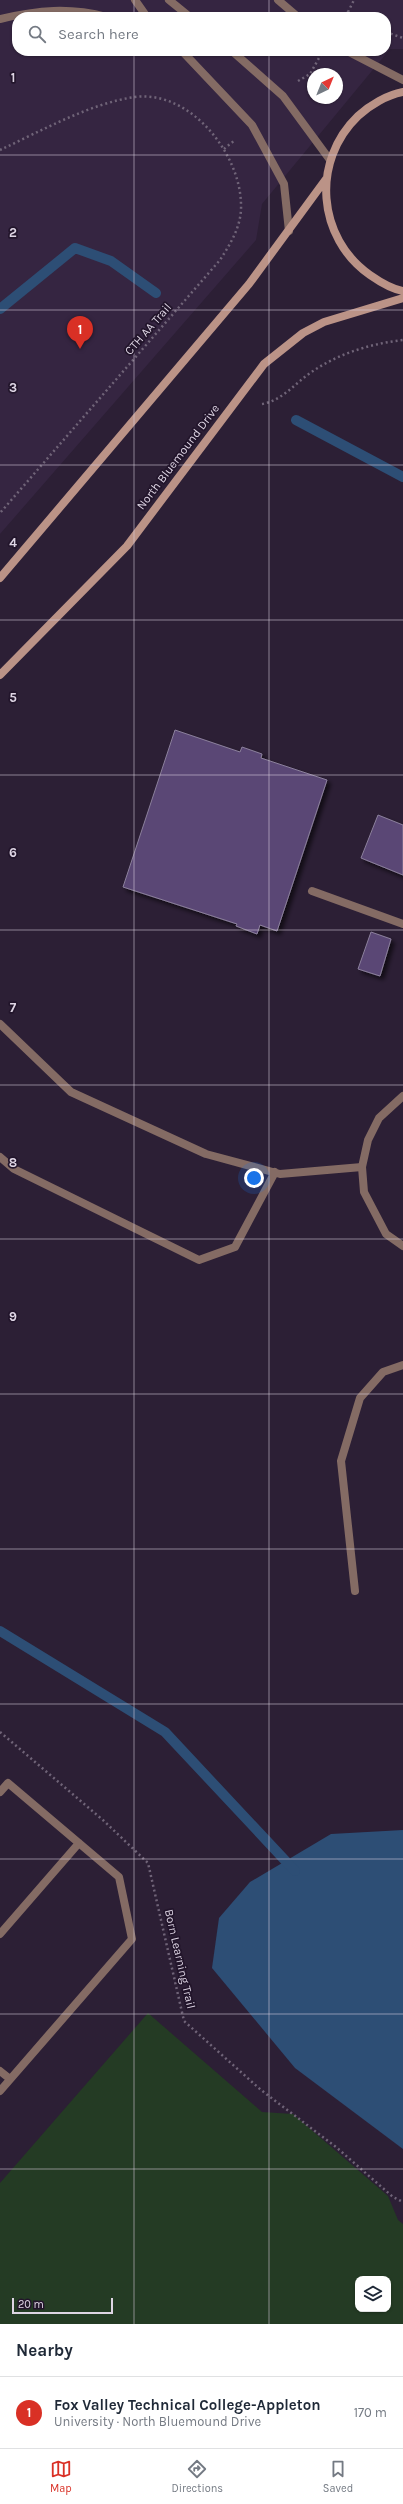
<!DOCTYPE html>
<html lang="en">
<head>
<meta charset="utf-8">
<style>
  body { margin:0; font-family:Karla,sans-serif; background:#f2f2f3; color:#1f2937 }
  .controls { position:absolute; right:12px; bottom:12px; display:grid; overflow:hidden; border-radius:8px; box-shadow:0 1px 3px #0004 }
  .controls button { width:36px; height:36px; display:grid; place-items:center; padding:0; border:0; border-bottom:1px solid #e0e1e3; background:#fff; color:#1f2937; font:20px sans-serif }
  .compass { position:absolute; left:307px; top:68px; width:36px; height:36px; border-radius:50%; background:#fff; box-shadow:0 1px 3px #0004; rotate:43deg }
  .scale { position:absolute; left:12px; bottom:10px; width:101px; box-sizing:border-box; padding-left:4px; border:2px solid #ded5e4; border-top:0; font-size:11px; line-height:14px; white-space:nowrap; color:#ded5e4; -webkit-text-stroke:3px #22152b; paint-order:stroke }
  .you { position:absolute; left:254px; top:1178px; width:14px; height:14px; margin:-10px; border:3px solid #fff; border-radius:50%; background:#1a73e8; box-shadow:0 0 0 6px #1a73e833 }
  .badge { display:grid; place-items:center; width:26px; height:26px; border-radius:50%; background:#d93025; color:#fff; font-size:13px; font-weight:700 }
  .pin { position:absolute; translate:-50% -33px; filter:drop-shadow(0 1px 2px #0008) }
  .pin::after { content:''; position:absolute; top:21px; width:14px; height:12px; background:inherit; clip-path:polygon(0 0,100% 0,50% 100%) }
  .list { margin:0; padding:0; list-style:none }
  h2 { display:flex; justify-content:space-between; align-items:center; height:52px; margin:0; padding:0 16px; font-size:17px }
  h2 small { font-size:13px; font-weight:400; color:#747a83 }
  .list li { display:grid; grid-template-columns:26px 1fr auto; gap:12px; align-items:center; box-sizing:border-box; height:72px; padding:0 16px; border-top:1px solid #e0e1e3 }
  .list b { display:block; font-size:15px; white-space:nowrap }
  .list p { margin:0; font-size:13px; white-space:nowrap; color:#747a83 }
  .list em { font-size:13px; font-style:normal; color:#747a83 }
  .icon { flex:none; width:22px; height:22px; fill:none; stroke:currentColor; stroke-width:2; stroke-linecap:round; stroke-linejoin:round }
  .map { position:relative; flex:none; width:403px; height:2324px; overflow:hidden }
  .search { position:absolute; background:#fff; box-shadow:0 1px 3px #0004; left:12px; right:12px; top:12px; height:44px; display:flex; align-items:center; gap:10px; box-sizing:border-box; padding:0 14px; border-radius:16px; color:#747a83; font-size:15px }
  .sheet { height:124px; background:#fff }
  nav { display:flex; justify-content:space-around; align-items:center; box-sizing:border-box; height:56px; border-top:1px solid #e0e1e3; background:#fff; font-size:11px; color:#747a83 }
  nav a { display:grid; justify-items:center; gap:2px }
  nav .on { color:#d93025 }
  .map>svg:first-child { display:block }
  .built { fill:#352541; fill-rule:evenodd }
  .green { fill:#243b24; fill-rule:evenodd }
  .water { fill:#2d4e75 }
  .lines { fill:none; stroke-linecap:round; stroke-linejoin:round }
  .stream { stroke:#2d4e75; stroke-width:10 }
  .building { fill:#5a4674; stroke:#8c819d; filter:url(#shadow) }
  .path { stroke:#706478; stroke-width:2.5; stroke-dasharray:2 3; stroke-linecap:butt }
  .lane { stroke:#846b64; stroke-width:8 }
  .street { stroke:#846b64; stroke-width:8 }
  .secondary { stroke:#bb9387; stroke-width:8 }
  .grid { fill:none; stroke:#ded5e4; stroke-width:1; stroke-opacity:0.55 }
  .labels { text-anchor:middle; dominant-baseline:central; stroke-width:3.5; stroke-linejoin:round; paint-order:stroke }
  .street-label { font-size:12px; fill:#ded5e4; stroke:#22152b }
  .grid-label { font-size:13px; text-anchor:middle; font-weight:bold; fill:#ded5e4; stroke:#22152b; stroke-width:3.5; stroke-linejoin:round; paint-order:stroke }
</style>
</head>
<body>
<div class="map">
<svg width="403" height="2324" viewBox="0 0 403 2324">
  <defs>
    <filter id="shadow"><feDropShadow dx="3.5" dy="3.5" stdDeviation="2" flood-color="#0009"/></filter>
  </defs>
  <rect width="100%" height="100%" fill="#2c1f35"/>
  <!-- built -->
  <path class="built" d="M 0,0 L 403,0 L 403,49 L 390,49 L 262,204 L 256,240 L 0,534 ZM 17,17 L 386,17 L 386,51 L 17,51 ZM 313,74 L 337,74 L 337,98 L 313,98 Z"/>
  <!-- green -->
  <path class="green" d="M 148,2013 L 262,2112 L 293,2114 L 388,2196 L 398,2220 L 403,2224 L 403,2324 L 0,2324 L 0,2183 ZM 358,2279 L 388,2279 L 388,2309 L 358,2309 Z"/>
  <!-- water -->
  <path class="water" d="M 403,1830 L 403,2149 L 295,2068 L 212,1968 L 219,1918 L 250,1882 L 331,1834 Z"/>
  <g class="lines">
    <!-- stream -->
    <path class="stream" d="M 0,309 L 75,248 L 111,261 L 156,293
      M 296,420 L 403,477
      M 0,1631 L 165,1732 L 295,1871"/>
  </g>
  <!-- building -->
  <path class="building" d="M 175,730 L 240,752 L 242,747 L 262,754 L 261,758 L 327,780 L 277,931 L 260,925 L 257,934 L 236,926 L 237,924 L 123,887 Z
    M 378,815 L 403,825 L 403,875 L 361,858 Z
    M 371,932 L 391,939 L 380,976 L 358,969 Z"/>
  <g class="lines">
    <!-- path -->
    <path class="path" d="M 348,12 L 354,0
      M 345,17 L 348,12 L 357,17
      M 386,32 L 403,38
      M 298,81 L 310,74 L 323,51
      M 224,149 L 235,140
      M 0,150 C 41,131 91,103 135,97 C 190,90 240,153 241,204 C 242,225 231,243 220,260 L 0,513
      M 262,404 C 280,401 292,387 306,376 C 334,355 368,344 403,340
      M 0,1732 L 104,1821 L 148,1863 L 184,2021 L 261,2090 L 336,2147 L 393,2197 L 403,2202"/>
    <!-- lane -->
    <path class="lane" d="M 312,891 L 403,924
      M 0,1024 L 71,1092 L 206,1154 L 280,1174 L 362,1167
      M 0,1157 L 14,1169 L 199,1260 L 235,1247 L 275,1172
      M 355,1591 L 341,1461 L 360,1398 L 383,1372 L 403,1365
      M 0,1792 L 8,1783 L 119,1877 L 132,1939 L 0,2091
      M 0,1934 L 79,1843
      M 0,2071 L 10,2079"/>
    <!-- street -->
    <path class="street" d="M 135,0 L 147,17
      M 169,0 L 190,17
      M 278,0 L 298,17
      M 0,19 C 38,10 69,7 107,17
      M 182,51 L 252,125 L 284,184 L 289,231
      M 232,51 L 283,96 L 330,160
      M 347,51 L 403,80
      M 403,1096 L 379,1118 L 368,1140 L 362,1167 L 364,1192 L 386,1234 L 403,1246"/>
    <!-- secondary -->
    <path class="secondary" d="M 403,92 C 387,95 370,105 358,116 C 311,161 317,238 370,275 C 380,282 391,289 403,291
      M 0,578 L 249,284 L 326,179
      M 0,675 L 127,546 L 264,364 L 303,333 L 324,322 L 403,298"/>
  </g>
  <!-- grid -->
  <path class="grid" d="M 134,0 L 134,17M 269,0 L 269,17M 134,51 L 134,2324M 269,51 L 269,2324M 0,155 L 403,155M 0,310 L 403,310M 0,465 L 403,465M 0,620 L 403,620M 0,775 L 403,775M 0,930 L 403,930M 0,1085 L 403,1085M 0,1239 L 403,1239M 0,1394 L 403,1394M 0,1549 L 403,1549M 0,1704 L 403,1704M 0,1859 L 403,1859M 0,2014 L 403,2014M 0,2169 L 403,2169"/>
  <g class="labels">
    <!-- street labels -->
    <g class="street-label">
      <text transform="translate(148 329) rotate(-49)">CTH AA Trail</text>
      <text transform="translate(178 457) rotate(-53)">North Bluemound Drive</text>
      <text transform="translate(180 1959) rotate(77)">Born Learning Trail</text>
    </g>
  </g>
  <g class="grid-label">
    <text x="13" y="82">1</text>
    <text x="13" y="237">2</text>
    <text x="13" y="392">3</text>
    <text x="13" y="547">4</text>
    <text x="13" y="702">5</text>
    <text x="13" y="857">6</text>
    <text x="13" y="1012">7</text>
    <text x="13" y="1167">8</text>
    <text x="13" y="1321">9</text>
  </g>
</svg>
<div class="controls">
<button><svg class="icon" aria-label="layers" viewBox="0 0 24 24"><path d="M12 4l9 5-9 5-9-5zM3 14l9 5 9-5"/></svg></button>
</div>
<svg class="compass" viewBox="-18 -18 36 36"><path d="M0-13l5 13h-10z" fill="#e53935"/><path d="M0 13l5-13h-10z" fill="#747a83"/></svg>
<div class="scale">20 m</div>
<div class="you"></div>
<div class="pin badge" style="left:80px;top:349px">1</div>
<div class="search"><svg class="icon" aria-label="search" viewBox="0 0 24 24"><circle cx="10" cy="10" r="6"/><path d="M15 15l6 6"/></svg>Search here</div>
</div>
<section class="sheet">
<h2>Nearby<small></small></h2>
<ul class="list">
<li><span class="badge">1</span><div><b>Fox Valley Technical College-Appleton</b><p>University · North Bluemound Drive</p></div><em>170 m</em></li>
</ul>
</section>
<nav>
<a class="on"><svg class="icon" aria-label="map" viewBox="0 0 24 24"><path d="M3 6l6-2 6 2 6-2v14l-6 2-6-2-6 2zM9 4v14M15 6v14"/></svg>Map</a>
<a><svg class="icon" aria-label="directions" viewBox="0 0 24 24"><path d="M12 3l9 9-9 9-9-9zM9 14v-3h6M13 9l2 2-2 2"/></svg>Directions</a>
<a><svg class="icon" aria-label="saved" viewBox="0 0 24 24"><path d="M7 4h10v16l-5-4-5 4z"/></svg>Saved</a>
</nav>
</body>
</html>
